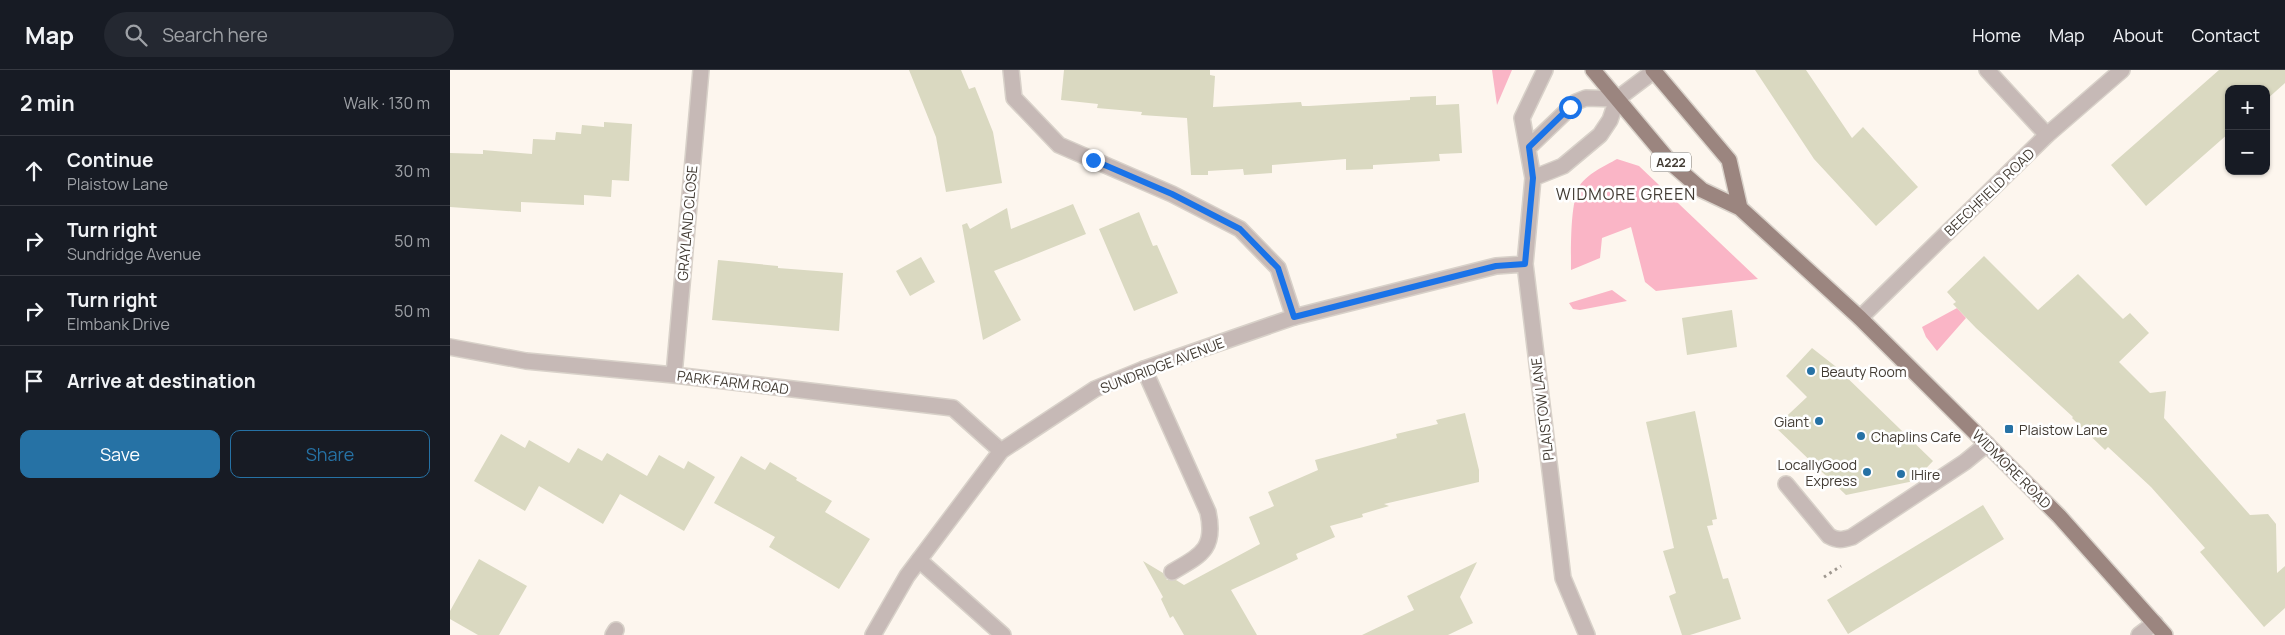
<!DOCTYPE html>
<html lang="en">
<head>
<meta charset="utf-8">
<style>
  body { margin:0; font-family:Manrope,sans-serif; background:#242831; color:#f1f3f6 }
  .controls { position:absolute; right:15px; top:15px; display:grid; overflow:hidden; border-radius:10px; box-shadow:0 1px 4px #0004 }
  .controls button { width:45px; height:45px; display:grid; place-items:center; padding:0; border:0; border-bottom:1px solid #363941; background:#171b24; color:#f1f3f6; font:25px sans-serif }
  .stop { position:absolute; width:15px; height:15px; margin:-11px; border:4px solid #1a73e8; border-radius:50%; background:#fff }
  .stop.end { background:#1a73e8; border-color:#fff; box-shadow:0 1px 5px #0008 }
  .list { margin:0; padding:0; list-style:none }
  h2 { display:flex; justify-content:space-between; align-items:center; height:65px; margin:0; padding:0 20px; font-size:21px }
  h2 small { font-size:16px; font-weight:400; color:#9ea1a6 }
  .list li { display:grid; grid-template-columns:32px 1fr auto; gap:15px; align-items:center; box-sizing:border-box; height:70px; padding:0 20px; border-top:1px solid #363941 }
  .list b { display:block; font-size:19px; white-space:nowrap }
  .list p { margin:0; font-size:16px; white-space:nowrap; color:#9ea1a6 }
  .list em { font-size:16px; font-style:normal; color:#9ea1a6 }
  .actions { display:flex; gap:10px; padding:15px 20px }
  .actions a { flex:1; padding:11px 0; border:1px solid #2672a5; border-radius:10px; text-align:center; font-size:18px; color:#2672a5 }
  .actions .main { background:#2672a5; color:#fff }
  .icon { flex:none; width:28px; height:28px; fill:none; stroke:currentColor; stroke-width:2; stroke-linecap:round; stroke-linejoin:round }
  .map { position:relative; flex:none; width:1835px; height:565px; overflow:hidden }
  header { display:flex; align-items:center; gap:30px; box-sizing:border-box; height:70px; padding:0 25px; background:#171b24; border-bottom:1px solid #363941 }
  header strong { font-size:24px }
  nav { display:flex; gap:28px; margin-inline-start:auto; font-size:18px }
  .search { width:350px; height:45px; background:#242831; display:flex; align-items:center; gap:12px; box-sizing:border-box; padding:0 18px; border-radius:28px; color:#9ea1a6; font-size:19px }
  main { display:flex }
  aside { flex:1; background:#171b24 }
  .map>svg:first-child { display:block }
  .green { fill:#fab5c6 }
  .building { fill:#dad9c1 }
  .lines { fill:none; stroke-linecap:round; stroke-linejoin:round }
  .service-casing { stroke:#d8d1c9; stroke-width:18 }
  .minor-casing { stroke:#d8d1c9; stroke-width:18 }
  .tertiary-casing { stroke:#d8d1c9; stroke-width:18 }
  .primary-casing { stroke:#d8d1c9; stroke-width:18 }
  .path { stroke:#9e978f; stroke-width:3; stroke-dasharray:2.5 4; stroke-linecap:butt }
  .service { stroke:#c6b9b6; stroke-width:15 }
  .minor { stroke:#c6b9b6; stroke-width:15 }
  .tertiary { stroke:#c6b9b6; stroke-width:15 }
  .primary { stroke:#9b857f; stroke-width:15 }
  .route { stroke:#1a73e8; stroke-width:6 }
  .poi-dot { fill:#2672a5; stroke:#fff; stroke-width:2 }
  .labels { text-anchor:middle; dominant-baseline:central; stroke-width:5; stroke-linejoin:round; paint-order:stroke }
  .shield { fill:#fff; stroke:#7b7670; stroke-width:1 }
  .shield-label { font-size:12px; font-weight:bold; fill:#423b33 }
  .street-label { font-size:14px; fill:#423b33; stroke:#fff }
  .poi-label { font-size:14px; fill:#423b33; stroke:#fff; text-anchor:start }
  .quarter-label { font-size:16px; letter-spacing:1px; fill:#423b33; stroke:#fff }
</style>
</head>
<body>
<header>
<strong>Map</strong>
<div class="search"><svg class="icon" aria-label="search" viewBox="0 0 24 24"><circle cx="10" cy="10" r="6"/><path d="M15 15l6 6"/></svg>Search here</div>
<nav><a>Home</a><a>Map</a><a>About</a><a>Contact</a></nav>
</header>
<main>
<aside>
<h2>2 min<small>Walk · 130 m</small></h2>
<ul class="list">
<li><svg class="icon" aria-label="ahead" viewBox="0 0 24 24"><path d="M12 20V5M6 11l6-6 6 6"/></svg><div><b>Continue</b><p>Plaistow Lane</p></div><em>30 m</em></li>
<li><svg class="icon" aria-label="right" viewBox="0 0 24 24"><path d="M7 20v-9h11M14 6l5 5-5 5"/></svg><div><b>Turn right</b><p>Sundridge Avenue</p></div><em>50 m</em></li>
<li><svg class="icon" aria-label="right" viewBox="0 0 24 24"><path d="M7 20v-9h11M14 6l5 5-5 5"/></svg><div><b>Turn right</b><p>Elmbank Drive</p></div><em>50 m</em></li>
<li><svg class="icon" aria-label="arrive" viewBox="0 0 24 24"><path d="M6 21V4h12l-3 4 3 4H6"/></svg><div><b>Arrive at destination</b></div></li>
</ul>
<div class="actions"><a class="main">Save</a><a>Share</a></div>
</aside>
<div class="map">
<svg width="1835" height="565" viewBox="0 0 1835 565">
  <rect width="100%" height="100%" fill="#fdf6ee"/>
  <!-- green -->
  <path class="green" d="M 1042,0 L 1062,0 L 1047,35 Z
    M 1167,89 L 1189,96 L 1308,209 L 1206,221 L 1195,212 L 1181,157 L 1152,168 L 1150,188 L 1121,200 C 1121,179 1120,135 1129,117 C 1136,104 1155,96 1167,89 Z
    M 1162,220 L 1177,231 L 1130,240 L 1123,239 L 1119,233 Z
    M 1507,238 L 1516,248 L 1487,281 L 1476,267 L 1472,257 Z"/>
  <!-- building -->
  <path class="building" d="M 459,0 L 511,0 L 519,19 L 525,17 L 543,62 L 552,113 L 496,122 L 486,67 Z
    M 614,0 L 760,0 L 760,5 L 765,6 L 763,37 L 851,32 L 852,36 L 859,36 L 960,30 L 960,27 L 986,26 L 986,35 L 1009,34 L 1012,83 L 989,84 L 990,91 L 923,95 L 923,99 L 896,100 L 896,89 L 822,95 L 822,103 L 794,105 L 793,99 L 758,101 L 758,105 L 741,105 L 737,48 L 691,45 L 692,42 L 647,38 L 648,34 L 611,30 Z
    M 1305,0 L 1356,0 L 1402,68 L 1413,57 L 1468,117 L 1426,156 L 1364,89 Z
    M 1769,0 L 1835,0 L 1835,13 L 1816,30 L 1816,19 L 1779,19 L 1779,63 L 1696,136 L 1661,95 Z
    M 154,52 L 182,54 L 179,111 L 162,110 L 161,127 L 134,125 L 134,135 L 71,132 L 71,142 L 0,137 L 0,83 L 33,84 L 33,80 L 82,84 L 83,69 L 105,70 L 106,62 L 131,64 L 132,55 L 154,57 Z
    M 623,134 L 636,164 L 544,201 L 571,250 L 533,270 L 512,155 L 517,153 L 520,159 L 557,138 L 561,159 Z
    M 689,142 L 703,176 L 707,175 L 728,223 L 684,241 L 649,159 Z
    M 1534,186 L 1588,240 L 1628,204 L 1673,249 L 1680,243 L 1699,263 L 1669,292 L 1700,323 L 1716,321 L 1714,348 L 1800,445 L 1818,444 L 1826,454 L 1827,503 L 1835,496 L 1835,538 L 1814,557 L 1750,482 L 1755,478 L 1701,417 L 1658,377 L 1655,380 L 1622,348 L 1623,347 L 1526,258 L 1503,234 L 1506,232 L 1497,222 Z
    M 471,187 L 485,212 L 460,226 L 446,201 Z
    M 268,190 L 328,196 L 328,198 L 393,203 L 389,261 L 262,250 Z
    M 1282,240 L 1287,277 L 1237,285 L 1232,248 Z
    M 1362,278 L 1385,296 L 1483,391 L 1464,411 L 1396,425 L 1325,357 L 1357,327 L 1336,306 Z
    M 1245,341 L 1267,449 L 1262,450 L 1263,455 L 1257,456 L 1273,509 L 1278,508 L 1291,549 L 1240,565 L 1232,565 L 1219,526 L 1226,523 L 1213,481 L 1224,478 L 1196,352 Z
    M 1015,343 L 1029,400 L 1029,412 L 934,434 L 939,436 L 912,444 L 913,447 L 880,456 L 885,467 L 846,484 L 848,489 L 781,520 L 807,565 L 734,565 L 723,546 L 720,548 L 711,529 L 713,527 L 693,491 L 713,503 L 717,510 L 726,510 L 734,515 L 810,474 L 799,447 L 824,436 L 818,422 L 868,400 L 865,390 L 947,368 L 946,364 L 988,354 L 986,350 Z
    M 51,364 L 75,378 L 79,370 L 119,393 L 128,378 L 152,391 L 157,383 L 197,406 L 209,385 L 234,399 L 238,391 L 265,407 L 234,461 L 170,424 L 153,454 L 89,416 L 75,441 L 24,411 Z
    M 291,386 L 315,400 L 320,392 L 347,408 L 346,410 L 382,431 L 375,442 L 420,469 L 389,519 L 319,477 L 325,467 L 264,433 Z
    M 1533,435 L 1554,469 L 1398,564 L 1377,530 Z
    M 29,489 L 77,516 L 49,565 L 28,565 L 0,549 L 0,541 Z
    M 1027,492 L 1010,527 L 1023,553 L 998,565 L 912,565 L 964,540 L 957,526 Z"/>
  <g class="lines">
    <!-- service casing -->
    <g class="service-casing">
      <path id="service" d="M 1537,0 L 1597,65
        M 694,299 L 758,442 C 766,479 751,485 722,502
        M 1336,414 L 1379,466 C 1388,471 1392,470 1402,467 L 1515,392 L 1537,374
        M 469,490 L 553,565
        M 1689,565 L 1705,553"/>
    </g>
    <!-- minor casing -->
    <g class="minor-casing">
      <path id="minor" d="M 561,0 L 564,28 L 609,75 L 722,124 L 790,159 L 828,198 L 844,247
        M 1410,248 L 1597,65 L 1672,0
        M 0,277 L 76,291 L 224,305 L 503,338 L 551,381
        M 224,305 L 251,0
        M 163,565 L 166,560"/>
    </g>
    <!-- tertiary casing -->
    <g class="tertiary-casing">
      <path id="tertiary" d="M 1095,0 L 1072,48 L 1083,108 L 1075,194 L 1113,508 L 1137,565
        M 1079,77 L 1126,32 L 1136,28 L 1167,29
        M 1083,108 L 1113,96 L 1150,65 L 1160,50 L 1167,29 L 1204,1
        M 423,565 L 457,506 L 551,381 L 645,319 L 694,299 L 844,247 L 1046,196 L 1075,194"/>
    </g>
    <!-- primary casing -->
    <g class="primary-casing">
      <path id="primary" d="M 1143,0 L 1221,93 L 1252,120 L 1290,138 L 1410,248 L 1609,446 L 1715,565
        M 1203,0 L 1279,90 L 1290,138"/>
    </g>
    <!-- path -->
    <path class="path" d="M 1374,507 L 1391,496"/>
    <!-- service -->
    <use href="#service" class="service"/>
    <!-- minor -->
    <use href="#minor" class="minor"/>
    <!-- tertiary -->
    <use href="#tertiary" class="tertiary"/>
    <!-- primary -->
    <use href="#primary" class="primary"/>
  </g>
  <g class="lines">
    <!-- route -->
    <path class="route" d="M 643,90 L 722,124 L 790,159 L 828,198 L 844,247 L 1046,196 L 1075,194 L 1083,108 L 1079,77 L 1120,37"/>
  </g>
  <!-- markers -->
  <g class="poi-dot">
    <circle cx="1361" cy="301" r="5"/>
    <circle cx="1369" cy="351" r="5"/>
    <rect x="1554" y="354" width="10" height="10" rx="2.5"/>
    <circle cx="1411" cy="366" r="5"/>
    <circle cx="1417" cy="402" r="5"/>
    <circle cx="1451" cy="404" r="5"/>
  </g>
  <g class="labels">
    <!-- shield labels -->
    <rect class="shield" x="1201" y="82.5" width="40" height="19" rx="4"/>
    <g class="shield-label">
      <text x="1221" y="92">A222</text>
    </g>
    <!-- street labels -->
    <g class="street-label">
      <text transform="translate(1539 122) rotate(-44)">BEECHFIELD ROAD</text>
      <text transform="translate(237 153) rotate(-85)">GRAYLAND CLOSE</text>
      <text transform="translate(712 295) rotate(-21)">SUNDRIDGE AVENUE</text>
      <text transform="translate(283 312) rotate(7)">PARK FARM ROAD</text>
      <text transform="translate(1092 339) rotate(-97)">PLAISTOW LANE</text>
      <text transform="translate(1562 399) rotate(45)">WIDMORE ROAD</text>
    </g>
    <!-- poi labels -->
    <g class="poi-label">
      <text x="1371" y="301">Beauty Room</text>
      <text x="1359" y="351" text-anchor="end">Giant</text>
      <text x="1569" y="359">Plaistow Lane</text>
      <text x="1421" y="366">Chaplins Cafe</text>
      <text x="1407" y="394" text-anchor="end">LocallyGood<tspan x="1407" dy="16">Express</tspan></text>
      <text x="1461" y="404">IHire</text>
    </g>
    <!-- quarter labels -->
    <g class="quarter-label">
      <text x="1176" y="124">WIDMORE GREEN</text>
    </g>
  </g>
</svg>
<div class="controls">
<button>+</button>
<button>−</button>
</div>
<div class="stop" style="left:1120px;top:37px"></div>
<div class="stop end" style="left:643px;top:90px"></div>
</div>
</main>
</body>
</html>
